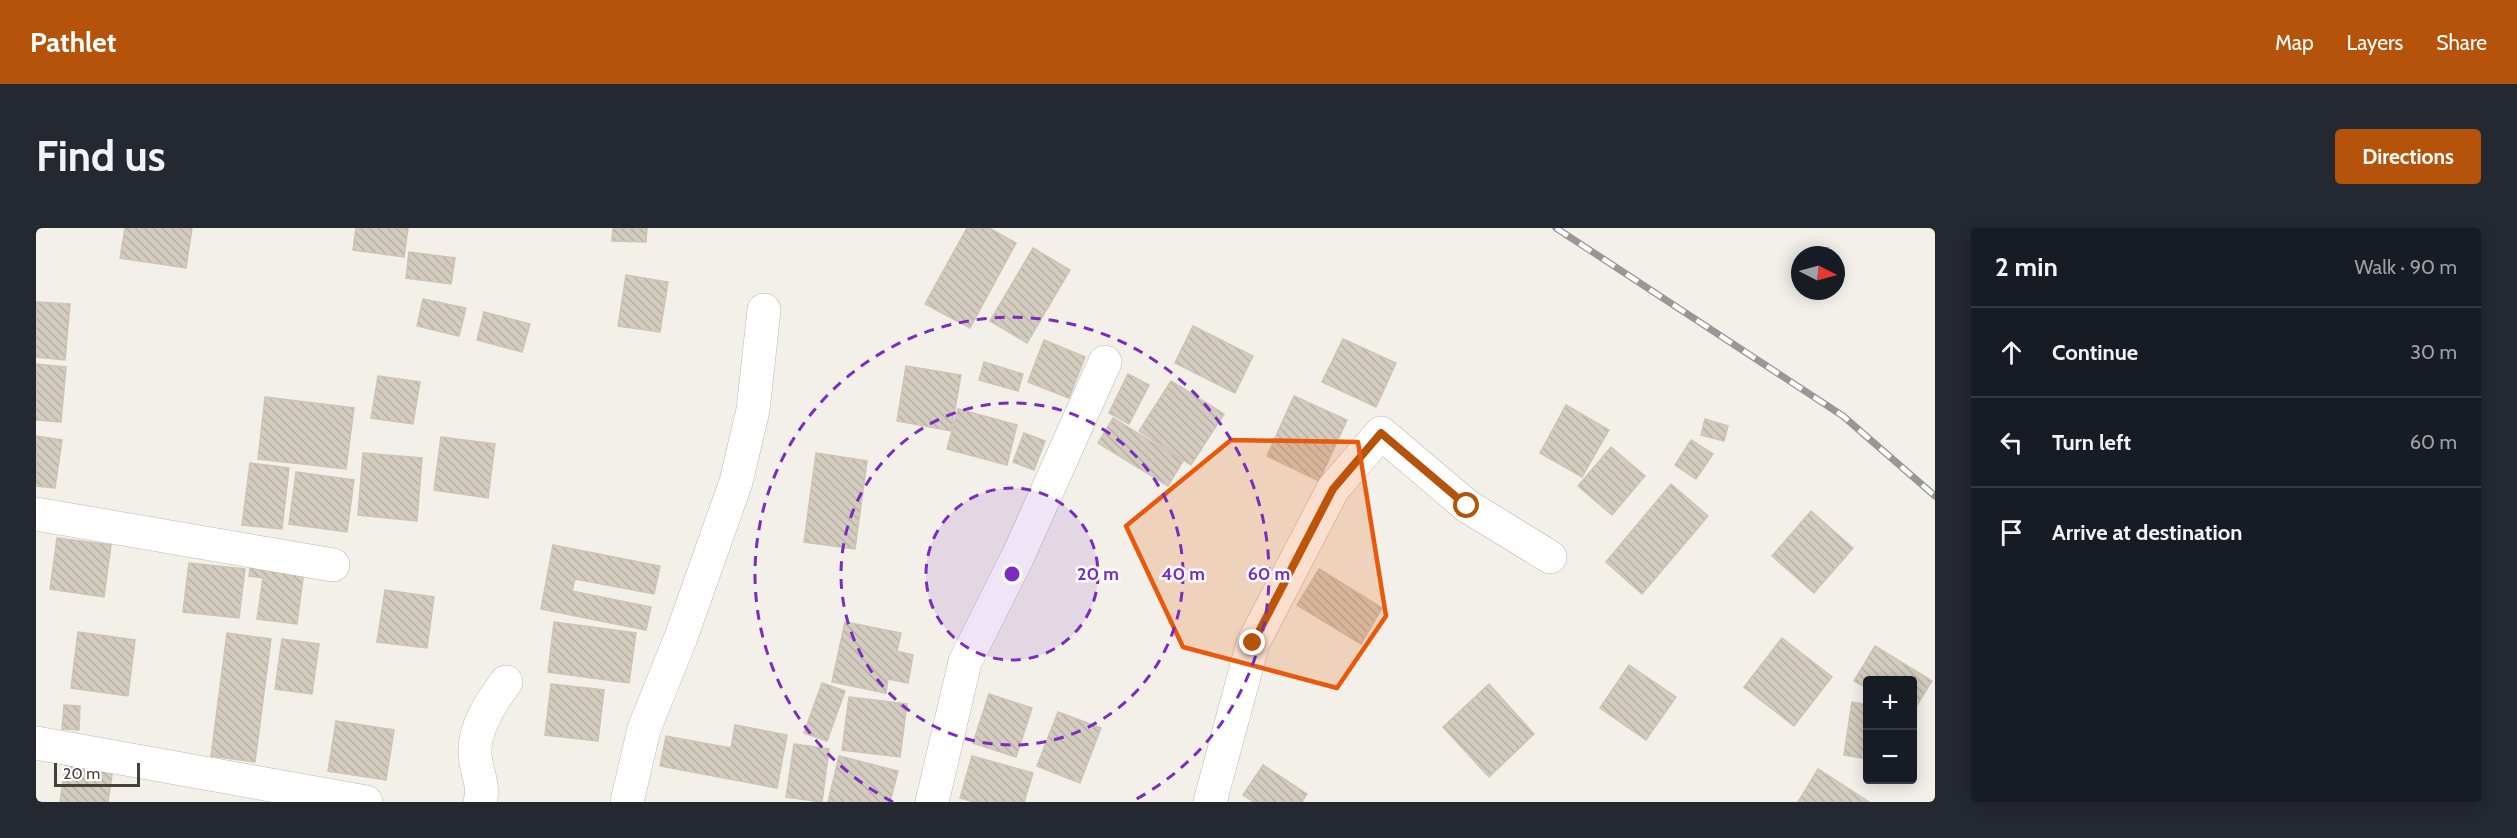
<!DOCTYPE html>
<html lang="en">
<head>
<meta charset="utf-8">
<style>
  body { margin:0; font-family:Cabin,sans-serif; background:#242831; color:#f1f3f6 }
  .controls { position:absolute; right:18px; bottom:18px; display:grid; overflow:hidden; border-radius:6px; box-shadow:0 3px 15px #0003 }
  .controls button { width:54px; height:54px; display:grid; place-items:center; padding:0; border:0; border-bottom:2px solid #363941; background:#171b24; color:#f1f3f6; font:30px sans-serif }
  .compass { position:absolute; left:1755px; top:18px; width:54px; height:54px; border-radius:50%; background:#171b24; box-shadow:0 3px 15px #0003; rotate:96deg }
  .scale { position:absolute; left:18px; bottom:15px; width:86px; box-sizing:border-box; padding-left:6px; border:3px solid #454138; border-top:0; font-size:16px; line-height:21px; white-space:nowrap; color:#454138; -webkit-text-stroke:4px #fff; paint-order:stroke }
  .stop { position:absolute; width:18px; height:18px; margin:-14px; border:4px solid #b45309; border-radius:50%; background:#fff }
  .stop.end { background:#b45309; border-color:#fff; box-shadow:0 2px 6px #0008 }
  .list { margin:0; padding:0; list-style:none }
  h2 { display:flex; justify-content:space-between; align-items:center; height:78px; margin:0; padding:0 24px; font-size:26px }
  h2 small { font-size:20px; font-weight:400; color:#9ea1a6 }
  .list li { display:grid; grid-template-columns:39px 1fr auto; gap:18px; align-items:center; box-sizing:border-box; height:90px; padding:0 24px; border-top:2px solid #363941 }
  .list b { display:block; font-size:22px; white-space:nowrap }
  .list em { font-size:20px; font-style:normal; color:#9ea1a6 }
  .icon { flex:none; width:33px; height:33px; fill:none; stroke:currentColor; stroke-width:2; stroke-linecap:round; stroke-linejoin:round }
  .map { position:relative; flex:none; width:1899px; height:574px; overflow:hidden; border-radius:6px }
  header { display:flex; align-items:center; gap:36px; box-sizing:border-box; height:84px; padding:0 30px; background:#b45309; color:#fff }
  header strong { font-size:28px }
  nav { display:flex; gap:33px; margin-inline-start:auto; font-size:21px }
  .intro { display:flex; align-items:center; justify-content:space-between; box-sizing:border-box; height:144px; padding:0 36px }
  h1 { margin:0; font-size:42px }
  .button { padding:15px 27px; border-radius:6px; background:#b45309; color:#fff; font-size:21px; font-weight:700 }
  main { display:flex; gap:36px; padding:0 36px }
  aside { flex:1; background:#171b24; border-radius:6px; box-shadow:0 3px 15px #0003 }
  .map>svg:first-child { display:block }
  .building { fill:url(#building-back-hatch); stroke:#cdc4b4; stroke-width:1.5 }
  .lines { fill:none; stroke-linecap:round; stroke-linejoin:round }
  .minor-casing { stroke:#bdb8ac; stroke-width:34 }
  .minor { stroke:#fff; stroke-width:33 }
  .rail-casing { stroke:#979797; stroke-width:7 }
  .rail { stroke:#fff; stroke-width:4.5; stroke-dasharray:14; stroke-linecap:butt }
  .route { stroke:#b45309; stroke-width:8 }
  .marked { fill:#e8590c; fill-opacity:0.2; stroke:#e8590c; stroke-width:4.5; stroke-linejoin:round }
  .ring { fill:none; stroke:#7b2cbf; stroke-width:3; stroke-dasharray:10 8 }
  .centre { fill:#7b2cbf; stroke:#fff; stroke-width:3 }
  .ring-label { font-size:18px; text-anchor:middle; font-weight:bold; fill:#7b2cbf; stroke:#fff; stroke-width:5; stroke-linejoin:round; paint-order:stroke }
</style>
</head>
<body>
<header>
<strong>Pathlet</strong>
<nav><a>Map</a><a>Layers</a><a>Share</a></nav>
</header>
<div class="intro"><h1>Find us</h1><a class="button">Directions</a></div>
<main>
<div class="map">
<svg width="1899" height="574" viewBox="0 0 1899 574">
  <defs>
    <pattern id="building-back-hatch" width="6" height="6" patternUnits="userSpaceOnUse" patternTransform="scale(1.5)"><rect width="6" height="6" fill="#d3ccbf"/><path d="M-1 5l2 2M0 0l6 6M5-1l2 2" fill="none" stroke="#b6b0a5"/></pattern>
  </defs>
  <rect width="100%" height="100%" fill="#f2f0e9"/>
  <!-- building -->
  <path class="building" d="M 89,0 L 156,0 L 150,40 L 84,30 Z
    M 320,0 L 372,0 L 368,29 L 317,22 Z
    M 577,0 L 611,0 L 610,14 L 576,13 Z
    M 931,0 L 953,0 L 980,15 L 934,100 L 889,76 Z
    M 997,20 L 1034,42 L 991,115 L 954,93 Z
    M 373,24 L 419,30 L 415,56 L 370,50 Z
    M 590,47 L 632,54 L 624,104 L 582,98 Z
    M 387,71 L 430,80 L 423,108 L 381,98 Z
    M 0,74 L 34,76 L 29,132 L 0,129 Z
    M 448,84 L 494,96 L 486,124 L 441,112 Z
    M 1157,98 L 1217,128 L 1199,165 L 1139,135 Z
    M 1307,111 L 1360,135 L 1340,179 L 1286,154 Z
    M 1008,112 L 1049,129 L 1033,170 L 992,154 Z
    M 948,134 L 987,146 L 982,163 L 943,152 Z
    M 0,136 L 30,139 L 25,194 L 0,192 Z
    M 870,138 L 925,147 L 915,203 L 861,193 Z
    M 1092,146 L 1113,157 L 1093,196 L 1073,185 Z
    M 342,148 L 384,154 L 377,196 L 335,190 Z
    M 1135,153 L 1188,186 L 1155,237 L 1103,203 Z
    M 1258,168 L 1311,192 L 1283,253 L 1231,228 Z
    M 229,169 L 318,180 L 310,241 L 222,231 Z
    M 1530,177 L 1573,202 L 1546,249 L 1504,225 Z
    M 922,181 L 981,197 L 971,237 L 911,221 Z
    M 1077,190 L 1147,233 L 1132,258 L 1062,215 Z
    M 1669,191 L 1692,198 L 1688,213 L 1665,207 Z
    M 988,205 L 1009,213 L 998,242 L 977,234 Z
    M 0,208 L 26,212 L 19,260 L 0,258 Z
    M 405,209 L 459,216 L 452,270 L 398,262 Z
    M 1655,212 L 1677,226 L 1660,251 L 1639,237 Z
    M 1575,219 L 1609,248 L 1576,287 L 1542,258 Z
    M 327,225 L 386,230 L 381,293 L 322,287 Z
    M 780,225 L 831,233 L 819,321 L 768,314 Z
    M 214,235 L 253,240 L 246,301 L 206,297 Z
    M 260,244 L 318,252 L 311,304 L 253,296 Z
    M 1635,256 L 1672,288 L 1606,366 L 1570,334 Z
    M 1775,283 L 1817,320 L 1778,365 L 1736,328 Z
    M 21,310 L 75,317 L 68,369 L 14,361 Z
    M 517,317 L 624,338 L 618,366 L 539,351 L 536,363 L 615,379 L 610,402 L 505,381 Z
    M 216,328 L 269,335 L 261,396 L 221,391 L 227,350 L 213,348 Z
    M 153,335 L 209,341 L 203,390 L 147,384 Z
    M 1283,341 L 1346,380 L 1325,416 L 1261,377 Z
    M 349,362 L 398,369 L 391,420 L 341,414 Z
    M 518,394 L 600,405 L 593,455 L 512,444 Z
    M 809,394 L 865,405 L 861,423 L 877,427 L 872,455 L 852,451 L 850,465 L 796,454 Z
    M 42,404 L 99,412 L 92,468 L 35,460 Z
    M 191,405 L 235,411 L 219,534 L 175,528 Z
    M 1746,410 L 1796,449 L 1758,498 L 1708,459 Z
    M 246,411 L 283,416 L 276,466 L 239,461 Z
    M 1839,418 L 1896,453 L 1876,485 L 1876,452 L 1832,452 L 1832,461 L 1818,453 Z
    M 1593,437 L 1640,469 L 1610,512 L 1564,480 Z
    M 786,455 L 809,463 L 791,513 L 768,505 Z
    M 515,456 L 568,462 L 562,513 L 509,507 Z
    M 1453,456 L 1498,506 L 1453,549 L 1407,499 Z
    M 953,466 L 996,480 L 980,529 L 937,515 Z
    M 813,469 L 871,476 L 864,529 L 806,522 Z
    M 1816,474 L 1832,477 L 1832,531 L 1808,527 Z
    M 28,477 L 44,478 L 43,502 L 26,501 Z
    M 1022,484 L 1065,500 L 1044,555 L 1001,538 Z
    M 300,493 L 358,502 L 350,552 L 292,543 Z
    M 699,497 L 751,507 L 741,560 L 624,538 L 630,508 L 695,520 Z
    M 758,516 L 793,521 L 786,574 L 750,569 Z
    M 31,526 L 78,533 L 72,574 L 24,574 Z
    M 803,528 L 862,543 L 854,574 L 792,574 Z
    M 936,528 L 997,545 L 988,574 L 938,574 L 924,570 Z
    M 1227,537 L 1271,566 L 1266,574 L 1218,574 L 1207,567 Z
    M 1782,541 L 1833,574 L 1762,574 Z"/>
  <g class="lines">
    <!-- minor casing -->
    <g class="minor-casing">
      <path id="minor" d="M 0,286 L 297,337
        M 0,515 L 330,574
        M 444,574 C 449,557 440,544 439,527 C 437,501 455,474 470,454
        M 591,574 L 608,501 L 645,409 L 700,254 L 717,182 L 728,82
        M 896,574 L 929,434 L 982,328 L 1069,134
        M 1174,574 L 1217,415 L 1297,261 L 1345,205 L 1431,278 L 1514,329"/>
    </g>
    <!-- minor -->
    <use href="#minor" class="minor"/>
    <!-- rail casing -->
    <g class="rail-casing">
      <path id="rail" d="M 1520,0 L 1807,188 L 1899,268"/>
    </g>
    <!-- rail -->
    <use href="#rail" class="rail"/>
  </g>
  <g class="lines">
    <!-- route -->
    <path class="route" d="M 1217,415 L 1297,261 L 1345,205 L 1431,278"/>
  </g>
  <!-- marked area -->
  <path class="marked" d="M 1195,212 L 1322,214 L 1350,388 L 1301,460 L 1147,419 L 1090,298 Z"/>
  <!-- distance rings -->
  <circle cx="976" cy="346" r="86" fill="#7b2cbf" fill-opacity=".12"/>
  <g class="ring">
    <circle cx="976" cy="346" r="86"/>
    <circle cx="976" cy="346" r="171"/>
    <path d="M857 574A257 257 0 1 1 1095 574"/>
  </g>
  <circle cx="976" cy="346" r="9" class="centre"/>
  <g class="ring-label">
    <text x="1062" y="352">20 m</text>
    <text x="1147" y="352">40 m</text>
    <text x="1233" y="352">60 m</text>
  </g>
</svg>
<div class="controls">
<button>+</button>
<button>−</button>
</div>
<svg class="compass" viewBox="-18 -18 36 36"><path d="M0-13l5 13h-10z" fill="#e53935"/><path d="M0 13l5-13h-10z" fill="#9ea1a6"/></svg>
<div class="scale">20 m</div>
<div class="stop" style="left:1431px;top:278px"></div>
<div class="stop end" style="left:1217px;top:415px"></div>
</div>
<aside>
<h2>2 min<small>Walk · 90 m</small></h2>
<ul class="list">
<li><svg class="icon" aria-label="ahead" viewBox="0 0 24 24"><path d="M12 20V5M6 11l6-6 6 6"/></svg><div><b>Continue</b></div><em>30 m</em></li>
<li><svg class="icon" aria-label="left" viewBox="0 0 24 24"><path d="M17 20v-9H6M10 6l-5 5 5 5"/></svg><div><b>Turn left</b></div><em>60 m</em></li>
<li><svg class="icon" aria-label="arrive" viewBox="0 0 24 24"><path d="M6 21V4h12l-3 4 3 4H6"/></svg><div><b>Arrive at destination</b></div></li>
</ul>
</aside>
</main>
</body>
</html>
